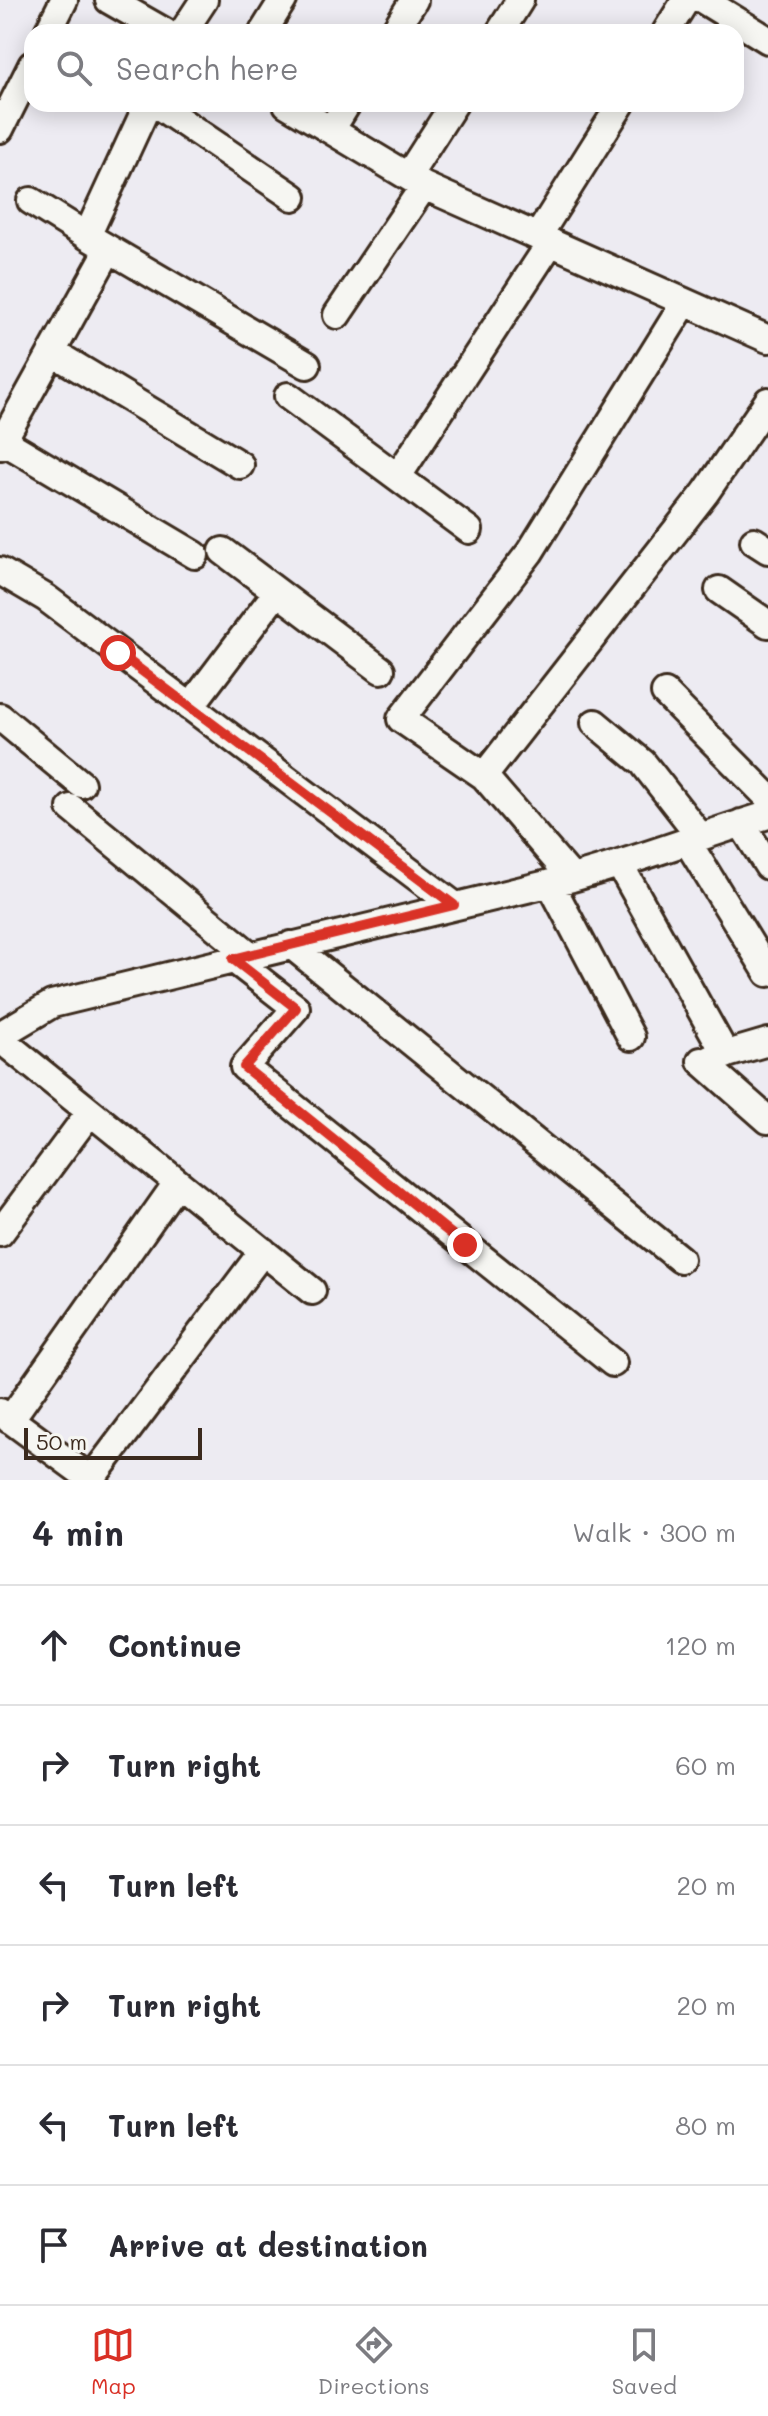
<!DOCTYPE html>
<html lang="en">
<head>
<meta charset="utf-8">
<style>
  body { margin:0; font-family:Mali,sans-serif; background:#f2f2f3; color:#2b2b33 }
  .scale { position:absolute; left:24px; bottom:20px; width:178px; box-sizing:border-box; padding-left:8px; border:4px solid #3b2a1e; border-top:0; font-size:22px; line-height:28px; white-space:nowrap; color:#3b2a1e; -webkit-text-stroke:6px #f6f6f2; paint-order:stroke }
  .stop { position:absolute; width:24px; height:24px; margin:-18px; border:6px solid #d93025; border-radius:50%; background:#fff }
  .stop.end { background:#d93025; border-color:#fff; box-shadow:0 2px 8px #0008 }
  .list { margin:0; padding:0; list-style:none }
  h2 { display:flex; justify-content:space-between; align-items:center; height:104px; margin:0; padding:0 32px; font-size:34px }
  h2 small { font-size:26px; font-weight:400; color:#7c7c81 }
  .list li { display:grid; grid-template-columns:52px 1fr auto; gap:24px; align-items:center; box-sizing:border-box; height:120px; padding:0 32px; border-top:2px solid #e1e1e2 }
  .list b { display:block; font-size:30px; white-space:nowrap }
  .list em { font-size:26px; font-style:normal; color:#7c7c81 }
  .icon { flex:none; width:44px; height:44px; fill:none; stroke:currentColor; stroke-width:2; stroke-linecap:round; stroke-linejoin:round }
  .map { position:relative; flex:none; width:768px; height:1480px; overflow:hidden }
  .search { position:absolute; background:#fff; box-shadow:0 4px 20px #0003; left:24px; right:24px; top:24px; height:88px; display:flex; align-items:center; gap:20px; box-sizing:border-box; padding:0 28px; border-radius:24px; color:#7c7c81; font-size:30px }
  .sheet { height:824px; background:#fff }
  nav { display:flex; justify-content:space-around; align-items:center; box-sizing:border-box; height:112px; border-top:2px solid #e1e1e2; background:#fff; font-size:22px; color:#7c7c81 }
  nav a { display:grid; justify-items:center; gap:4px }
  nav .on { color:#d93025 }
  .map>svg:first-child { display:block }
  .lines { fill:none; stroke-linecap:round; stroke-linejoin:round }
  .minor-casing { stroke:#3b2a1e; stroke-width:32 }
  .minor { stroke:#f6f6f2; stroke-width:26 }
  .route { stroke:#d93025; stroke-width:10 }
</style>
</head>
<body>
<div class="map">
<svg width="768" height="1480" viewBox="0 0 768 1480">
  <rect width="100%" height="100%" fill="#edebf2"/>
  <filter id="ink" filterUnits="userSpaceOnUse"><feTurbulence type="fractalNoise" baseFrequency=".0125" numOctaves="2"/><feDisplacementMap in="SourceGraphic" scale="16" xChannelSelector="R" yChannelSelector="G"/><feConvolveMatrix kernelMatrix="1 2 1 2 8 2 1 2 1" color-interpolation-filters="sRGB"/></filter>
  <g filter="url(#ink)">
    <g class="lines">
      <!-- minor casing -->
      <g class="minor-casing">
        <path id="minor" d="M 109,0 L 165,32
          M 703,0 L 768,40
          M 48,32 L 64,0
          M 183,32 L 204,0
          M 263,32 L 283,0
          M 394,32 L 414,0
          M 500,32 L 520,0
          M 666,32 L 686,0
          M 148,104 L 87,236 L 307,365
          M 156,104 L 293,197
          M 287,104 L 424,186 L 768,339
          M 0,129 L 32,65
          M 331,130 L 347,104
          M 408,176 L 454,104
          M 31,201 L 87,236
          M 538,236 L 621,104
          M 337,315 L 424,186
          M 52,352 L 240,465
          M 288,396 L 469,530
          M 0,439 L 195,555
          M 0,446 L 109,249
          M 398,476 L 551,242
          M 754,541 L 768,550
          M 223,551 L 381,670
          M 0,571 L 46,598 L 454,905
          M 719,590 L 768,624
          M 665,693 L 768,797
          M 190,707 L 277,592
          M 0,717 L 81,784
          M 595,723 L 643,763 L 700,836
          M 484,776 L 706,492 L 768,401
          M 71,808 L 250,955
          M 741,823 L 768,866
          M 687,841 L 768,973
          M 620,865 L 726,1055
          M 572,878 L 484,776 L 401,719 L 530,552 L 685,302
          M 550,883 L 631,1037
          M 291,945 L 680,1259
          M 233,959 L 296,1008 L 244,1067 L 613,1363
          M 0,1035 L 52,1004 L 572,878 C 638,860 702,835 768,815
          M 0,1039 L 312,1291
          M 710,1059 L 768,1042
          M 701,1061 L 768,1120
          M 0,1233 L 90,1112
          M 0,1412 L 91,1479 L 263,1251
          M 10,1420 L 177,1183"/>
      </g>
      <!-- minor -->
      <use href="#minor" class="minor"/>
    </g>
  </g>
  <g class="lines" filter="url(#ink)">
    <!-- route -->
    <path class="route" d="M 118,653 L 454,905 L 233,959 L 296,1008 L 244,1067 L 465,1245"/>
  </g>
</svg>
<div class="scale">50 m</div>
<div class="stop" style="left:118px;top:653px"></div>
<div class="stop end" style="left:465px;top:1245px"></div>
<div class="search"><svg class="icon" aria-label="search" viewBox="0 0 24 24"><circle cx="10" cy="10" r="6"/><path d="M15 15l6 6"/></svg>Search here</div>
</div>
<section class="sheet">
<h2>4 min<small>Walk · 300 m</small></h2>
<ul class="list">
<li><svg class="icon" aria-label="ahead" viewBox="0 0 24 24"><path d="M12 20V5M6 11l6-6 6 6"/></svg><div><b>Continue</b></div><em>120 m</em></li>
<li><svg class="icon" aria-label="right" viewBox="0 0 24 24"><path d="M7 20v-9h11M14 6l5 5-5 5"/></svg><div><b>Turn right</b></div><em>60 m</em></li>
<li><svg class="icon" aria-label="left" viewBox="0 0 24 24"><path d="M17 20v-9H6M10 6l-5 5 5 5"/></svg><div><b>Turn left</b></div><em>20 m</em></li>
<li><svg class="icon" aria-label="right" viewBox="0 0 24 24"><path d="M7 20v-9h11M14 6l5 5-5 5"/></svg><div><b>Turn right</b></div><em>20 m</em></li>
<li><svg class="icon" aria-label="left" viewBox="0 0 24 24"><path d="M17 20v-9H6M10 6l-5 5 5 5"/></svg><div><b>Turn left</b></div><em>80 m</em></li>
<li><svg class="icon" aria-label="arrive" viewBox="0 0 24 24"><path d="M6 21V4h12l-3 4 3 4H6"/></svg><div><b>Arrive at destination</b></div></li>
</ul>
</section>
<nav>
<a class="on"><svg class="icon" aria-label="map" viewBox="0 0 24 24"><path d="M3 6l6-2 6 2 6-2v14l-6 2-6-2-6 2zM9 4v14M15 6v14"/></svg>Map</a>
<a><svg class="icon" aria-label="directions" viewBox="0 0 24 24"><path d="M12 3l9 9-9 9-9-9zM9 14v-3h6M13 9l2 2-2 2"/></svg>Directions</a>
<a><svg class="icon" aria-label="saved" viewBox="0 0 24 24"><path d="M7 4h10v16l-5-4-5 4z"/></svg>Saved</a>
</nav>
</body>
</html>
